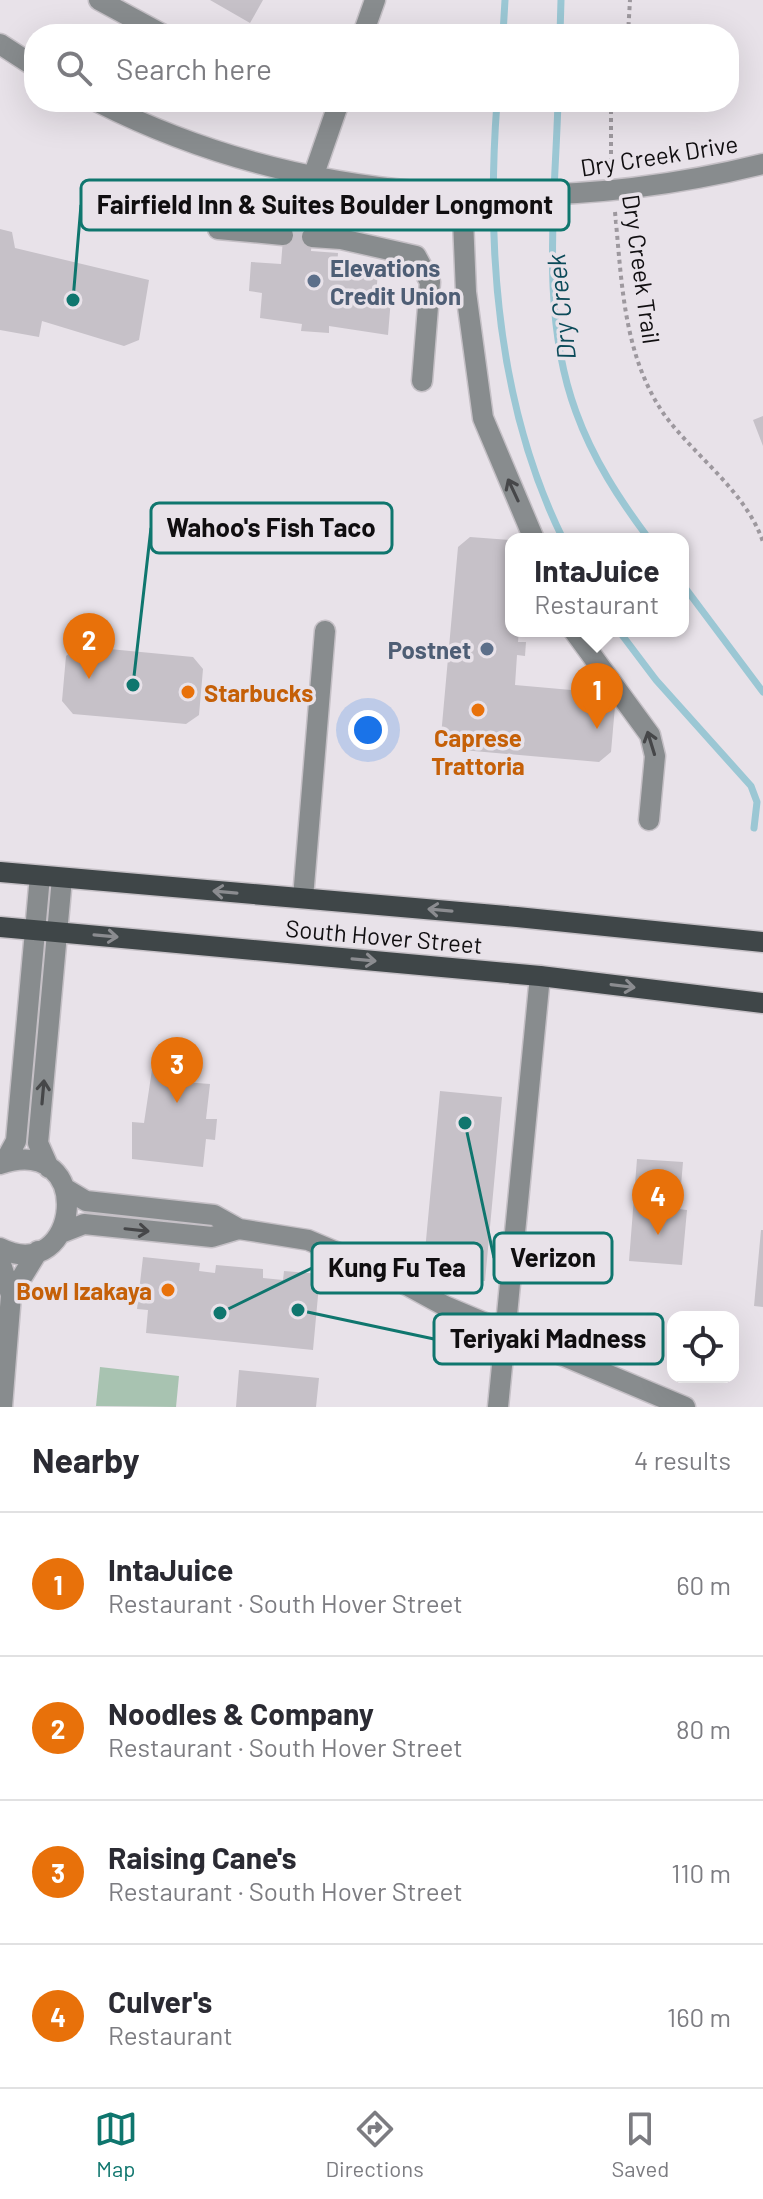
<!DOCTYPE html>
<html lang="en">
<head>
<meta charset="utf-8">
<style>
  body { margin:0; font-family:Barlow,sans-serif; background:#f2f2f3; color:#2b2b33 }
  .controls { position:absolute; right:24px; bottom:24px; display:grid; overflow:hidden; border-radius:16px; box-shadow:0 8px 32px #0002 }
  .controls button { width:72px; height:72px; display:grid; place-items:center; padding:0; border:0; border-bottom:2px solid #e1e1e2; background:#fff; color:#2b2b33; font:40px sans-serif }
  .you { position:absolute; left:368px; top:730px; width:28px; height:28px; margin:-20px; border:6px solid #fff; border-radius:50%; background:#1a73e8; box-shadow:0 0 0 12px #1a73e833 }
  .badge { display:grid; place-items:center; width:52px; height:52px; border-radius:50%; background:#0f766e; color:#fff; font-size:26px; font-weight:700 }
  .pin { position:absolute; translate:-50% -66px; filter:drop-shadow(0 2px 4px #0008) }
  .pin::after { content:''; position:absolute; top:42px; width:28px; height:24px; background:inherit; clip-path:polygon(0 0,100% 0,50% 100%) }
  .popup { position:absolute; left:505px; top:533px; width:184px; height:104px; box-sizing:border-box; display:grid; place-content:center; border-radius:16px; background:#fff; filter:drop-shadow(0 2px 6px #0005); font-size:26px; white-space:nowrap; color:#7c7c81 }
  .popup b { font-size:30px; color:#2b2b33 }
  .popup::after { content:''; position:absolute; left:50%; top:100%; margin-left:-16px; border:16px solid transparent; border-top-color:#fff }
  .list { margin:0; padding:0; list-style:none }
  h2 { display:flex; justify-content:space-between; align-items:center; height:104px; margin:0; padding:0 32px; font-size:34px }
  h2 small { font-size:26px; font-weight:400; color:#7c7c81 }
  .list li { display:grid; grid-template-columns:52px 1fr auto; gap:24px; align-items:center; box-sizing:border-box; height:144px; padding:0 32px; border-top:2px solid #e1e1e2 }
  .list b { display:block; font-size:30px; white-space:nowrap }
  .list p { margin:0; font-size:26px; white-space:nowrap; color:#7c7c81 }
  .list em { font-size:26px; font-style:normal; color:#7c7c81 }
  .icon { flex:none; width:44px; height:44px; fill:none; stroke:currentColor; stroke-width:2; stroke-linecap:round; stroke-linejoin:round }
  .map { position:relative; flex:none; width:763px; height:1407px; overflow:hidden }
  .search { position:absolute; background:#fff; box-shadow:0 8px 32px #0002; left:24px; right:24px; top:24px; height:88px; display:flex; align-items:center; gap:20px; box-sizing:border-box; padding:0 28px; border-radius:32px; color:#7c7c81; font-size:30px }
  .sheet { height:680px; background:#fff }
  nav { display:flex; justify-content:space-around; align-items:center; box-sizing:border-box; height:112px; border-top:2px solid #e1e1e2; background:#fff; font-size:22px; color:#7c7c81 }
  nav a { display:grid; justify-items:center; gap:4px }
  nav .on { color:#0f766e }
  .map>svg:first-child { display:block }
  .green { fill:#a8c3b1 }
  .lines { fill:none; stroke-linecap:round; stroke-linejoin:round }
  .stream { stroke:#9bc7d4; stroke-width:7 }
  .building { fill:#c6c1c8 }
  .minor-casing { stroke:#c5c0c6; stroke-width:23 }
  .major-casing { stroke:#c5c0c6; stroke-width:23 }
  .path { stroke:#9d989e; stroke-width:4; stroke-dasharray:4 4; stroke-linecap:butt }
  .minor { stroke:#888c8e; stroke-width:20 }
  .major { stroke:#3f4648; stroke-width:20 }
  .oneway { stroke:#464749 }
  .oneway2 { stroke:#8b8c90 }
  .service-dot { fill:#5c6f8a; stroke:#e8e2e9; stroke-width:3 }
  .food-dot { fill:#e8710a; stroke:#e8e2e9; stroke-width:3 }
  .labels { text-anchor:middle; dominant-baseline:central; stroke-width:7; stroke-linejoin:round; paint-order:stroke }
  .street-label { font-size:24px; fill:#100e10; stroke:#e8e2e9 }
  .service-label { font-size:24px; font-weight:bold; fill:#4e5e75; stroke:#e8e2e9; text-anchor:start }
  .food-label { font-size:24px; font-weight:bold; fill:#c56008; stroke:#e8e2e9; text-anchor:start }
  .water-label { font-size:26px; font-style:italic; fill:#0b4a59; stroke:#e8e2e9 }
  .leader { fill:none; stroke:#0f766e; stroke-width:3 }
  .callout-dot { fill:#0f766e; stroke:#e8e2e9; stroke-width:3 }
  .callout { fill:#e8e2e9; stroke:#0f766e; stroke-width:3 }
  .callout-label { font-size:26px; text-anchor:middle; font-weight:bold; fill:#100e10 }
</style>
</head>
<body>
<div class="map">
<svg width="763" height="1407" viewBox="0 0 763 1407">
  <rect width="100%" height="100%" fill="#e8e2e9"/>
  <!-- green -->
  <path class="green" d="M 100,1367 L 179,1376 L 176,1407 L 96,1406 Z"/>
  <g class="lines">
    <!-- stream -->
    <path class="stream" d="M 503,34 L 505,0
      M 560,34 L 561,0
      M 497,102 C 486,248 497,405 563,539
      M 558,102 C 555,203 540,315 576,412 C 593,459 619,499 649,539
      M 683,585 L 763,692
      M 619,631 L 656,680 L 751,786 L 757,802 L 754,828"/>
  </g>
  <!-- building -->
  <path class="building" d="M 210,0 L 263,0 L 250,23 Z
    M 284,227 L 313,229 L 311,251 L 338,253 L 337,268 L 378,271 L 376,297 L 391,298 L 388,335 L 329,326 L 329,333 L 301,331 L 302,324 L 260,318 L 262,293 L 249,291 L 251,262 L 281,264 Z
    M 0,229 L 12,232 L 15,248 L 149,280 L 139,340 L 124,346 L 42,321 L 39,337 L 0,330 Z
    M 763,416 L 763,446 L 753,420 Z
    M 470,537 L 511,540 L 511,631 L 519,631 L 518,642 L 526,642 L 525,656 L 517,655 L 515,685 L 605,693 L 615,706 L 611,752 L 599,762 L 451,749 L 441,736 L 458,547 Z
    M 78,646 L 193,657 L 203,669 L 199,715 L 186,724 L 73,714 L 62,701 L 66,656 Z
    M 153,1063 L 185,1066 L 184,1082 L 210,1084 L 206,1119 L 217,1119 L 215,1140 L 206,1139 L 203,1167 L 132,1159 L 132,1122 L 144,1123 Z
    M 440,1091 L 502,1097 L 485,1281 L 452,1279 L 454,1254 L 425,1251 Z
    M 637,1159 L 683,1162 L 679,1209 L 687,1210 L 682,1265 L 629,1261 Z
    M 761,1230 L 763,1230 L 763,1307 L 754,1306 Z
    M 143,1257 L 200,1263 L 199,1271 L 215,1273 L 216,1265 L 263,1269 L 263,1278 L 283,1280 L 284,1271 L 320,1274 L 313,1350 L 146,1333 L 148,1310 L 137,1309 Z
    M 239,1370 L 319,1378 L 316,1407 L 236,1407 Z"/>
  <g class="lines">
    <!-- minor casing -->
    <g class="minor-casing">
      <path id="minor" d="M 99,0 L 162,34
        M 363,34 L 375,0
        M 0,44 L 34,66
        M 98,102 C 301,205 544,218 763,164
        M 314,174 L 339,102
        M 462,195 L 466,292 L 483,418 L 534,539
        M 218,229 L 283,235
        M 312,237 L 341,239 L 416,256 L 430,282 L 422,381
        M 574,631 L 650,735 L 655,756 L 649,820
        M 303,898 L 325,631
        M 4,1163 L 16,1141 L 40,876
        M 0,1164 C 97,1132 81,1288 0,1248
        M 49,1168 L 38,1143 L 62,878
        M 66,1189 L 86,1201 L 214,1215 L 239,1229 L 308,1240 L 379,1270 L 445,1306 L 685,1407
        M 61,1233 L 84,1224 L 212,1237 L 239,1229
        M 0,1261 L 11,1295 L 2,1407
        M 11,1295 L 38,1251
        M 498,1407 L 540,976"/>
    </g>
    <!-- major casing -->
    <g class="major-casing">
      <path id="major" d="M 0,872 L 517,917 L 763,942
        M 0,927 L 540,976 L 763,1003"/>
    </g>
    <!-- path -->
    <path class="path" d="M 628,34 L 630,0
      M 611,102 L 611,167
      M 615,212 C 622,283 623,357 666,417 C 697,458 746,492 763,542"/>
    <!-- minor -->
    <use href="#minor" class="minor"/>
    <!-- major -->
    <use href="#major" class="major"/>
  </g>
  <!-- one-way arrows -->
  <defs><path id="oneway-shaft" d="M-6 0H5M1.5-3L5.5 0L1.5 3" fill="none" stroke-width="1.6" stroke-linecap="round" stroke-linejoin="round" transform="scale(2)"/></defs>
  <g class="oneway">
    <use href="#oneway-shaft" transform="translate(513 490) rotate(-115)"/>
    <use href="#oneway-shaft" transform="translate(651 743) rotate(-107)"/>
    <use href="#oneway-shaft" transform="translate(43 1092) rotate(-85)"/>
    <use href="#oneway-shaft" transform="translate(137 1230) rotate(6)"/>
  </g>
  <g class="oneway2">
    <use href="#oneway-shaft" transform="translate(225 892) rotate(-175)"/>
    <use href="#oneway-shaft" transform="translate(440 910) rotate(-175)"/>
    <use href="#oneway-shaft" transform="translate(106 936) rotate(5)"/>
    <use href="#oneway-shaft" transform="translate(364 960) rotate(5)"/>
    <use href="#oneway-shaft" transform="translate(623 986) rotate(7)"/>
  </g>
  <!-- markers -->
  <g class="service-dot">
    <circle cx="314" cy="281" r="8"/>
    <circle cx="487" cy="649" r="8"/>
  </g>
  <g class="food-dot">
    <circle cx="188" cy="692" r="8"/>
    <circle cx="478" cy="710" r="8"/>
    <circle cx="168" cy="1290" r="8"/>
  </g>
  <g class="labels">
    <!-- street labels -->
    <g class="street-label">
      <text transform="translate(659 155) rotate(-9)">Dry Creek Drive</text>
      <text transform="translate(642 269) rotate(82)">Dry Creek Trail</text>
      <text transform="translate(384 936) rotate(5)">South Hover Street</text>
    </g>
    <!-- service labels -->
    <g class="service-label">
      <text x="330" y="267">Elevations<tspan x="330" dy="28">Credit Union</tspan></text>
      <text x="471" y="649" text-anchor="end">Postnet</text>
    </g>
    <!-- food labels -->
    <g class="food-label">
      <text x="204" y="692">Starbucks</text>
      <text x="478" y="737" text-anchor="middle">Caprese<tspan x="478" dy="28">Trattoria</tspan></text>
      <text x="152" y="1290" text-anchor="end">Bowl Izakaya</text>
    </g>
    <!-- water labels -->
    <g class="water-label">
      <text transform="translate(560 307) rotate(-96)">Dry Creek</text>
    </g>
  </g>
  <!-- callouts -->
  <path class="leader" d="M73 300L81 205M133 685L151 528M465 1123L494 1258M220 1313L312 1268M298 1310L434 1339"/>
  <g class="callout-dot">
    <circle cx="73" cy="300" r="8"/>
    <circle cx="133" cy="685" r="8"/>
    <circle cx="465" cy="1123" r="8"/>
    <circle cx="220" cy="1313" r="8"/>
    <circle cx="298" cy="1310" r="8"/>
  </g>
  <g class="callout">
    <rect x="81" y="180" width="488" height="50" rx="8"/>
    <rect x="151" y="503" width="241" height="50" rx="8"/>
    <rect x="494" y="1233" width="118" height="50" rx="8"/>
    <rect x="312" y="1243" width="170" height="50" rx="8"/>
    <rect x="434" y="1314" width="229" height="50" rx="8"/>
  </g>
  <g class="callout-label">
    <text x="325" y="214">Fairfield Inn &amp; Suites Boulder Longmont</text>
    <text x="271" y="537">Wahoo's Fish Taco</text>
    <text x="553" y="1267">Verizon</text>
    <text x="397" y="1277">Kung Fu Tea</text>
    <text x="548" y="1348">Teriyaki Madness</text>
  </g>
</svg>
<div class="controls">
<button><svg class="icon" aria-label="locate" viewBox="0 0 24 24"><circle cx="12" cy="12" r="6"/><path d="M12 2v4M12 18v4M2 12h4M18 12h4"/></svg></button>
</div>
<div class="you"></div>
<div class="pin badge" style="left:597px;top:729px;background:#e8710a">1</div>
<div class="popup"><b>IntaJuice</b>Restaurant</div>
<div class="pin badge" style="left:89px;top:679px;background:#e8710a">2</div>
<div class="pin badge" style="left:177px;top:1103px;background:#e8710a">3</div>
<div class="pin badge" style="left:658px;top:1235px;background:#e8710a">4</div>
<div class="search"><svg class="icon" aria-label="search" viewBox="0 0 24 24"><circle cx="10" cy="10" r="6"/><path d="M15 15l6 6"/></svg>Search here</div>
</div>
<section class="sheet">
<h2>Nearby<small>4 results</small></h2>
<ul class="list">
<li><span class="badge" style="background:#e8710a">1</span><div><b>IntaJuice</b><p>Restaurant · South Hover Street</p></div><em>60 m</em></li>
<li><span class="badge" style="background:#e8710a">2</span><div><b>Noodles &amp; Company</b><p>Restaurant · South Hover Street</p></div><em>80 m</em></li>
<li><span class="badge" style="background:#e8710a">3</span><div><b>Raising Cane's</b><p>Restaurant · South Hover Street</p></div><em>110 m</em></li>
<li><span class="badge" style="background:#e8710a">4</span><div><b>Culver's</b><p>Restaurant</p></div><em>160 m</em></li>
</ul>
</section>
<nav>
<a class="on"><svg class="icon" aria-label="map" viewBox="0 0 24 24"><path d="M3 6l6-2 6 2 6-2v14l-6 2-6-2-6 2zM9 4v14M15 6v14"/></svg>Map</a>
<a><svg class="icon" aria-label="directions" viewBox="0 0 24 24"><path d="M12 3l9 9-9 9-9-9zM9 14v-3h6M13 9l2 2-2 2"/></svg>Directions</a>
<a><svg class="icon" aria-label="saved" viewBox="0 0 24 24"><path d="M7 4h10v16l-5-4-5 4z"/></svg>Saved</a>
</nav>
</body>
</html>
